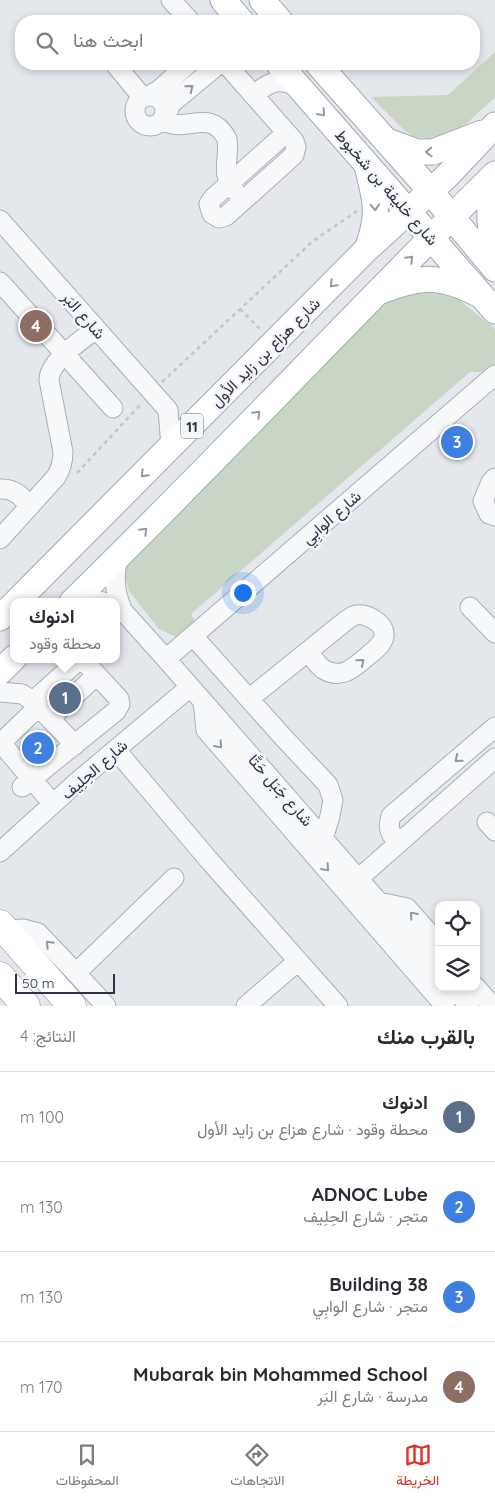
<!DOCTYPE html>
<html lang="ar">
<head>
<meta charset="utf-8">
<style>
  body { margin:0; font-family:Quicksand,Vazirmatn,sans-serif; background:#f2f2f3; color:#2b2b33; direction:rtl }
  .controls { position:absolute; right:15px; bottom:15px; display:grid; overflow:hidden; border-radius:10px; box-shadow:0 2px 8px #0003 }
  .controls button { width:45px; height:45px; display:grid; place-items:center; padding:0; border:0; border-bottom:1px solid #e1e1e2; background:#fff; color:#2b2b33; font:25px sans-serif }
  .scale { position:absolute; left:15px; bottom:12px; width:100px; box-sizing:border-box; padding-left:5px; border:2px solid #2b3445; border-top:0; font-size:14px; line-height:18px; white-space:nowrap; color:#2b3445; -webkit-text-stroke:4px #f4f6f9; paint-order:stroke }
  .you { position:absolute; left:242px; top:592px; width:18px; height:18px; margin:-12px; border:4px solid #fff; border-radius:50%; background:#1a73e8; box-shadow:0 0 0 8px #1a73e833 }
  .badge { display:grid; place-items:center; width:32px; height:32px; border-radius:50%; background:#d93025; color:#fff; font-size:16px; font-weight:700 }
  .pin { position:absolute; translate:-50% -50%; border:2px solid #fff; box-shadow:0 1px 5px #0006 }
  .popup { position:absolute; left:10px; top:598px; width:110px; height:65px; box-sizing:border-box; display:grid; place-content:center; border-radius:10px; background:#fff; filter:drop-shadow(0 1px 4px #0005); font-size:16px; white-space:nowrap; color:#7c7c81 }
  .popup b { font-size:19px; color:#2b2b33 }
  .popup::after { content:''; position:absolute; left:50%; top:100%; margin-left:-10px; border:10px solid transparent; border-top-color:#fff }
  .list { margin:0; padding:0; list-style:none }
  h2 { display:flex; justify-content:space-between; align-items:center; height:65px; margin:0; padding:0 20px; font-size:21px }
  h2 small { font-size:16px; font-weight:400; color:#7c7c81 }
  .list li { display:grid; grid-template-columns:32px 1fr auto; gap:15px; align-items:center; box-sizing:border-box; height:90px; padding:0 20px; border-top:1px solid #e1e1e2 }
  .list b { display:block; font-size:19px; white-space:nowrap }
  .list p { margin:0; font-size:16px; white-space:nowrap; color:#7c7c81 }
  .list em { font-size:16px; font-style:normal; color:#7c7c81 }
  .icon { flex:none; width:28px; height:28px; fill:none; stroke:currentColor; stroke-width:2; stroke-linecap:round; stroke-linejoin:round }
  .map { position:relative; flex:none; width:495px; height:1006px; overflow:hidden; direction:ltr }
  .search { position:absolute; background:#fff; box-shadow:0 2px 8px #0003; left:15px; right:15px; top:15px; height:55px; display:flex; align-items:center; gap:12px; box-sizing:border-box; padding:0 18px; border-radius:20px; color:#7c7c81; font-size:19px }
  .sheet { height:425px; background:#fff }
  nav { display:flex; justify-content:space-around; align-items:center; box-sizing:border-box; height:70px; border-top:1px solid #e1e1e2; background:#fff; font-size:14px; color:#7c7c81 }
  nav a { display:grid; justify-items:center; gap:2px }
  nav .on { color:#d93025 }
  .map>svg:first-child { display:block }
  .green { fill:#c9d6c5 }
  .lines { fill:none; stroke-linecap:round; stroke-linejoin:round }
  .minor-casing { stroke:#a9aeb7; stroke-width:21 }
  .major-casing { stroke:#a3abb8; stroke-width:27 }
  .highway-casing { stroke:#8b94a3; stroke-width:29 }
  .path { stroke:#c2c5cb; stroke-width:2.5; stroke-dasharray:4 4; stroke-linecap:butt }
  .minor { stroke:#f7f8fa; stroke-width:19 }
  .major { stroke:#fff; stroke-width:25 }
  .highway { stroke:#fff; stroke-width:28 }
  .oneway { stroke:#9196a0 }
  .oneway2 { stroke:#959aa2 }
  .labels { text-anchor:middle; dominant-baseline:central; stroke-width:5; stroke-linejoin:round; paint-order:stroke }
  .shield { fill:#f4f6f9; stroke:#676e7b; stroke-width:1 }
  .shield-label { font-size:15px; font-weight:bold; fill:#2b3445 }
  .street-label { font-size:16px; fill:#2b3445; stroke:#f4f6f9 }
</style>
</head>
<body>
<div class="map">
<svg width="495" height="1006" viewBox="0 0 495 1006">
  <rect width="100%" height="100%" fill="#e4e7ec"/>
  <!-- green -->
  <path class="green" d="M 495,52 L 495,97 L 450,139 L 436,141 L 413,136 L 404,130 L 371,97 L 448,95 Z
    M 443,287 L 495,329 L 495,364 L 488,372 L 470,372 L 191,614 L 198,625 L 178,638 L 159,629 L 129,591 L 123,569 L 386,297 Z"/>
  <g class="lines">
    <!-- minor casing -->
    <g class="minor-casing">
      <path id="minor" d="M 171,0 L 190,21
        M 115,64 L 143,98
        M 226,64 L 294,141 L 296,147 L 294,155 L 226,216 L 219,218 L 212,214 L 209,204 L 213,198 L 286,133
        M 253,95 C 272,81 276,78 298,86
        M135 111a15 15 0 1 1 30 0a15 15 0 1 1-30 0Z
        M 148,96 L 159,90 L 188,64
        M 165,116 L 172,103 L 219,64
        M 163,120 C 185,135 210,106 227,139 C 230,159 220,172 234,190
        M 0,220 L 168,410 L 171,447
        M 0,282 L 113,408
        M 495,478 L 491,482 L 483,501 L 489,514 L 495,516
        M 0,489 C 14,488 21,496 30,506
        M 0,539 L 56,477 C 61,469 63,462 63,452 L 49,380 C 49,361 82,340 96,329
        M 118,558 C 113,577 115,592 122,610
        M 76,598 L 88,598 L 103,602
        M 116,607 L 122,610 L 166,659 L 439,971
        M 470,607 L 495,633
        M 193,636 L 283,737 L 328,785 L 333,800 L 330,816 L 323,839
        M 166,659 L 495,375
        M 0,692 L 22,694 L 33,701 L 75,745
        M 250,698 L 343,623 C 347,620 351,616 356,615 C 367,613 385,623 384,636 C 383,644 376,649 370,654 C 356,666 342,681 323,669 C 317,665 312,656 308,651
        M 33,701 L 80,659
        M 203,701 L 206,730 L 445,1006
        M 50,718 L 97,675
        M 1,743 L 53,804
        M 0,744 L 38,707
        M 116,750 L 208,859 L 338,1006
        M 22,787 L 116,711 L 120,704 L 119,699 L 82,659
        M 487,822 L 495,831
        M 398,844 C 390,833 387,828 391,816 L 495,727
        M 0,852 L 76,783 L 190,687
        M 358,879 L 495,758
        M 379,902 L 407,908 L 439,944
        M 4,930 L 23,929 L 38,933 L 76,973 L 106,1006
        M 76,973 L 174,878
        M 453,987 L 469,1006
        M 476,987 L 492,1006
        M 246,1006 L 298,961"/>
    </g>
    <!-- major casing -->
    <g class="major-casing">
      <path id="major" d="M 223,0 L 241,21
        M 262,0 L 280,21
        M 279,64 L 495,311
        M 318,64 L 420,179 L 495,269
        M 387,141 L 417,152 L 433,152 L 482,133
        M 495,183 C 488,207 488,222 495,246
        M 367,249 C 380,216 376,200 367,166
        M 381,291 C 421,276 438,274 478,294
        M 16,602 L 367,249 L 447,176 L 495,125
        M 72,602 C 216,462 352,315 495,174
        M 0,618 L 14,604
        M 0,672 L 14,658"/>
    </g>
    <!-- highway casing -->
    <g class="highway-casing">
      <path id="highway" d="M 0,924 L 72,1006
        M 0,976 L 26,1006"/>
    </g>
    <!-- path -->
    <path class="path" d="M 240,309 L 260,329
      M 162,382 L 313,241 L 357,211
      M 77,473 L 141,404"/>
    <!-- minor -->
    <use href="#minor" class="minor"/>
    <!-- major -->
    <use href="#major" class="major"/>
    <!-- highway -->
    <use href="#highway" class="highway"/>
  </g>
  <!-- one-way arrows -->
  <defs><path id="oneway-chevron" d="M-2-3.5L2.5 0L-2 3.5" fill="none" stroke-width="1.6" stroke-linecap="round" stroke-linejoin="round" transform="scale(1.25)"/></defs>
  <g class="oneway">
    <use href="#oneway-chevron" transform="translate(190 88) rotate(-39)"/>
    <use href="#oneway-chevron" transform="translate(361 662) rotate(-41)"/>
    <use href="#oneway-chevron" transform="translate(219 745) rotate(49)"/>
    <use href="#oneway-chevron" transform="translate(458 759) rotate(140)"/>
    <use href="#oneway-chevron" transform="translate(326 868) rotate(49)"/>
    <use href="#oneway-chevron" transform="translate(413 915) rotate(-131)"/>
    <use href="#oneway-chevron" transform="translate(49 944) rotate(-135)"/>
  </g>
  <g class="oneway2">
    <use href="#oneway-chevron" transform="translate(322 113) rotate(49)"/>
    <use href="#oneway-chevron" transform="translate(429 152) rotate(178)"/>
    <use href="#oneway-chevron" transform="translate(375 207) rotate(87)"/>
    <use href="#oneway-chevron" transform="translate(410 259) rotate(-45)"/>
    <use href="#oneway-chevron" transform="translate(333 284) rotate(135)"/>
    <use href="#oneway-chevron" transform="translate(257 414) rotate(-46)"/>
    <use href="#oneway-chevron" transform="translate(144 474) rotate(135)"/>
    <use href="#oneway-chevron" transform="translate(144 531) rotate(-46)"/>
  </g>
  <g class="labels">
    <!-- shield labels -->
    <rect class="shield" x="181" y="413.5" width="22" height="25" rx="4"/>
    <g class="shield-label">
      <text x="192" y="426">11</text>
    </g>
    <!-- street labels -->
    <g class="street-label">
      <text transform="translate(387 187) rotate(49)">شارع خليفة بن شخبوط</text>
      <text transform="translate(84 315) rotate(49)">شارع البَر</text>
      <text transform="translate(265 352) rotate(-45)">شارع هزاع بن زايد الأول</text>
      <text transform="translate(331 517) rotate(-41)">شارع الوابِي</text>
      <text transform="translate(94 769) rotate(-41)">شارع الحِلِيف</text>
      <text transform="translate(281 790) rotate(49)">شارع جَبَل حَتَّا</text>
    </g>
  </g>
</svg>
<div class="controls">
<button><svg class="icon" aria-label="locate" viewBox="0 0 24 24"><circle cx="12" cy="12" r="6"/><path d="M12 2v4M12 18v4M2 12h4M18 12h4"/></svg></button>
<button><svg class="icon" aria-label="layers" viewBox="0 0 24 24"><path d="M12 4l9 5-9 5-9-5zM3 14l9 5 9-5"/></svg></button>
</div>
<div class="scale">50 m</div>
<div class="you"></div>
<div class="pin badge" style="left:65px;top:698px;background:#5c6f8a">1</div>
<div class="popup"><b>ادنوك</b>محطة وقود</div>
<div class="pin badge" style="left:38px;top:748px;background:#3f7fe0">2</div>
<div class="pin badge" style="left:457px;top:442px;background:#3f7fe0">3</div>
<div class="pin badge" style="left:36px;top:326px;background:#8d6e63">4</div>
<div class="search"><svg class="icon" aria-label="search" viewBox="0 0 24 24"><circle cx="10" cy="10" r="6"/><path d="M15 15l6 6"/></svg>ابحث هنا</div>
</div>
<section class="sheet">
<h2>بالقرب منك<small>النتائج: 4</small></h2>
<ul class="list">
<li><span class="badge" style="background:#5c6f8a">1</span><div><b>ادنوك</b><p>محطة وقود · شارع هزاع بن زايد الأول</p></div><em>100 m</em></li>
<li><span class="badge" style="background:#3f7fe0">2</span><div><b>ADNOC Lube</b><p>متجر · شارع الحِلِيف</p></div><em>130 m</em></li>
<li><span class="badge" style="background:#3f7fe0">3</span><div><b>Building 38</b><p>متجر · شارع الوابِي</p></div><em>130 m</em></li>
<li><span class="badge" style="background:#8d6e63">4</span><div><b>Mubarak bin Mohammed School</b><p>مدرسة · شارع البَر</p></div><em>170 m</em></li>
</ul>
</section>
<nav>
<a class="on"><svg class="icon" aria-label="map" viewBox="0 0 24 24"><path d="M3 6l6-2 6 2 6-2v14l-6 2-6-2-6 2zM9 4v14M15 6v14"/></svg>الخريطة</a>
<a><svg class="icon" aria-label="directions" viewBox="0 0 24 24"><path d="M12 3l9 9-9 9-9-9zM9 14v-3h6M13 9l2 2-2 2"/></svg>الاتجاهات</a>
<a><svg class="icon" aria-label="saved" viewBox="0 0 24 24"><path d="M7 4h10v16l-5-4-5 4z"/></svg>المحفوظات</a>
</nav>
</body>
</html>
